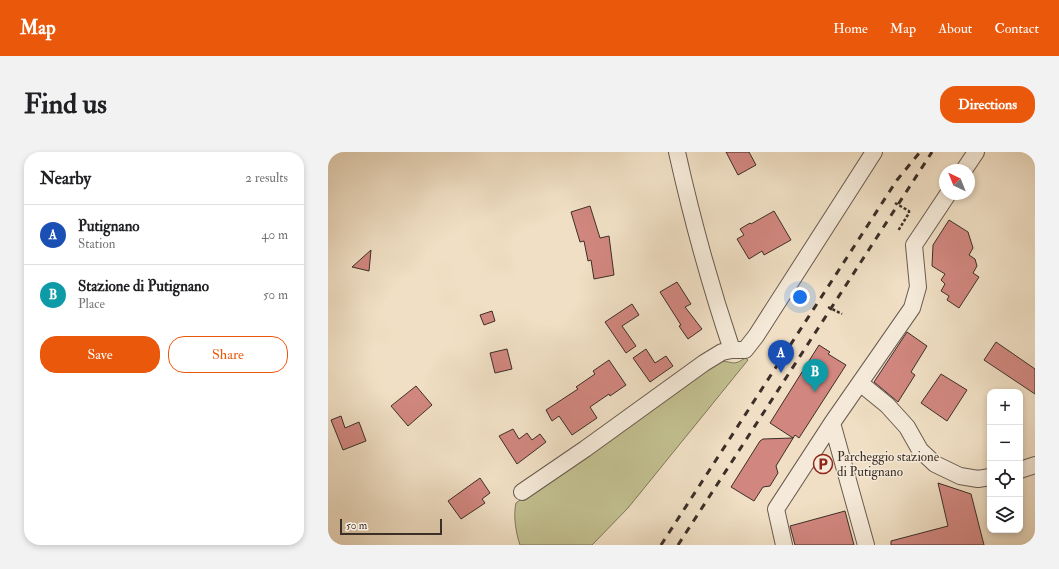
<!DOCTYPE html>
<html lang="en">
<head>
<meta charset="utf-8">
<style>
  body { margin:0; font-family:"IM FELL Double Pica",serif; background:#f2f2f2; color:#202124 }
  .controls { position:absolute; right:12px; bottom:12px; display:grid; overflow:hidden; border-radius:8px; box-shadow:0 2px 6px #0003 }
  .controls button { width:36px; height:36px; display:grid; place-items:center; padding:0; border:0; border-bottom:1px solid #e0e0e0; background:#fff; color:#202124; font:20px sans-serif }
  .compass { position:absolute; left:611px; top:12px; width:36px; height:36px; border-radius:50%; background:#fff; box-shadow:0 2px 6px #0003; rotate:317deg }
  .scale { position:absolute; left:12px; bottom:10px; width:102px; box-sizing:border-box; padding-left:4px; border:2px solid #3c2f28; border-top:0; font-size:11px; line-height:14px; white-space:nowrap; color:#3c2f28; -webkit-text-stroke:3px #f5ead9; paint-order:stroke }
  .you { position:absolute; left:472px; top:145px; width:14px; height:14px; margin:-10px; border:3px solid #fff; border-radius:50%; background:#1a73e8; box-shadow:0 0 0 6px #1a73e833 }
  .badge { display:grid; place-items:center; width:26px; height:26px; border-radius:50%; background:#ea580c; color:#fff; font-size:13px; font-weight:700 }
  .pin { position:absolute; translate:-50% -33px; filter:drop-shadow(0 1px 2px #0008) }
  .pin::after { content:''; position:absolute; top:21px; width:14px; height:12px; background:inherit; clip-path:polygon(0 0,100% 0,50% 100%) }
  .list { margin:0; padding:0; list-style:none }
  h2 { display:flex; justify-content:space-between; align-items:center; height:52px; margin:0; padding:0 16px; font-size:17px }
  h2 small { font-size:13px; font-weight:400; color:#757577 }
  .list li { display:grid; grid-template-columns:26px 1fr auto; gap:12px; align-items:center; box-sizing:border-box; height:60px; padding:0 16px; border-top:1px solid #e0e0e0 }
  .list b { display:block; font-size:15px; white-space:nowrap }
  .list p { margin:0; font-size:13px; white-space:nowrap; color:#757577 }
  .list em { font-size:13px; font-style:normal; color:#757577 }
  .actions { display:flex; gap:8px; padding:12px 16px }
  .actions a { flex:1; padding:9px 0; border:1px solid #ea580c; border-radius:16px; text-align:center; font-size:14px; color:#ea580c }
  .actions .main { background:#ea580c; color:#fff }
  .icon { flex:none; width:22px; height:22px; fill:none; stroke:currentColor; stroke-width:2; stroke-linecap:round; stroke-linejoin:round }
  .map { position:relative; flex:none; width:707px; height:393px; overflow:hidden; border-radius:16px }
  header { display:flex; align-items:center; gap:24px; box-sizing:border-box; height:56px; padding:0 20px; background:#ea580c; color:#fff }
  header strong { font-size:19px }
  nav { display:flex; gap:22px; margin-inline-start:auto; font-size:14px }
  .intro { display:flex; align-items:center; justify-content:space-between; box-sizing:border-box; height:96px; padding:0 24px }
  h1 { margin:0; font-size:28px }
  .button { padding:10px 18px; border-radius:16px; background:#ea580c; color:#fff; font-size:14px; font-weight:700 }
  main { display:flex; gap:24px; padding:0 24px }
  aside { flex:1; background:#fff; border-radius:16px; box-shadow:0 2px 6px #0003 }
  .map>svg:first-child { display:block }
  .green { fill:#c2bf8f; stroke:#7f775c }
  .building { fill:#d1877f; stroke:#3c2f28 }
  .lines { fill:none; stroke-linecap:round; stroke-linejoin:round }
  .street-casing { stroke:#695b4f; stroke-width:18 }
  .path { stroke:#3c2f28; stroke-width:2.5; stroke-dasharray:3 2; stroke-linecap:butt }
  .street { stroke:#f5ead9; stroke-width:16 }
  .rail { stroke:#3c2f28; stroke-width:3; stroke-dasharray:7 7; stroke-linecap:butt }
  .labels { text-anchor:middle; dominant-baseline:central; stroke-width:3; stroke-linejoin:round; paint-order:stroke }
  .poi-label { font-size:13px; fill:#3c2f28; stroke:#f5ead9; text-anchor:start }
</style>
</head>
<body>
<header>
<strong>Map</strong>
<nav><a>Home</a><a>Map</a><a>About</a><a>Contact</a></nav>
</header>
<div class="intro"><h1>Find us</h1><a class="button">Directions</a></div>
<main>
<aside>
<h2>Nearby<small>2 results</small></h2>
<ul class="list">
<li><span class="badge" style="background:#1a4fb4">A</span><div><b>Putignano</b><p>Station</p></div><em>40 m</em></li>
<li><span class="badge" style="background:#0f9aa8">B</span><div><b>Stazione di Putignano</b><p>Place</p></div><em>50 m</em></li>
</ul>
<div class="actions"><a class="main">Save</a><a>Share</a></div>
</aside>
<div class="map">
<svg width="707" height="393" viewBox="0 0 707 393">
  <rect width="100%" height="100%" fill="#f0dfc4"/>
  <filter id="stains"><feTurbulence type="fractalNoise" baseFrequency=".005" numOctaves="4"/><feColorMatrix values="0 0 0 0 .2 0 0 0 0 .09 0 0 0 0 .02 0 0 0 .5 -.17"/></filter>
  <radialGradient id="worn" r=".72"><stop offset=".6" stop-color="#630" stop-opacity="0"/><stop offset="1" stop-color="#630" stop-opacity=".3"/></radialGradient>
  <!-- green -->
  <path class="green" d="M 417,206 L 420,208 L 300,356 L 264,393 L 192,393 C 188,381 185,364 188,351 L 257,300 L 381,213 C 385,212 390,209 394,209 C 405,210 406,214 417,206 Z"/>
  <!-- building -->
  <path class="building" d="M 398,0 L 421,0 L 428,13 L 410,23 Z
    M 262,54 L 272,86 L 281,84 L 286,123 L 266,127 L 263,108 L 260,109 L 256,89 L 252,90 L 243,60 Z
    M 446,59 L 463,88 L 436,103 L 434,99 L 421,107 L 409,87 L 416,83 L 412,77 L 422,71 L 423,72 Z
    M 621,68 L 640,80 L 645,96 L 641,103 L 647,107 L 649,114 L 645,121 L 651,125 L 631,156 L 619,148 L 621,144 L 613,139 L 617,132 L 613,128 L 617,122 L 604,114 L 605,93 Z
    M 43,98 L 41,119 L 24,115 Z
    M 349,130 L 363,152 L 357,155 L 374,177 L 360,187 L 351,174 L 353,173 L 332,140 Z
    M 304,152 L 311,163 L 294,174 L 308,194 L 298,201 L 277,170 Z
    M 164,159 L 167,169 L 156,173 L 152,163 Z
    M 579,180 L 599,194 L 583,220 L 587,223 L 570,250 L 546,230 Z
    M 668,190 L 707,217 L 707,242 L 656,208 Z
    M 491,193 L 502,200 L 500,202 L 518,213 L 471,286 L 467,283 L 448,314 L 450,321 L 442,334 L 435,335 L 426,349 L 403,335 L 432,289 L 435,287 L 465,286 L 442,271 Z
    M 179,197 L 184,217 L 167,221 L 162,201 Z
    M 318,197 L 327,211 L 338,204 L 345,214 L 322,230 L 305,206 Z
    M 281,208 L 298,233 L 282,244 L 281,242 L 262,255 L 269,266 L 244,283 L 231,264 L 224,269 L 218,258 L 250,237 L 248,235 L 267,222 L 265,219 Z
    M 613,222 L 639,238 L 619,269 L 593,251 Z
    M 88,234 L 104,253 L 80,274 L 63,254 Z
    M 13,264 L 17,276 L 31,270 L 38,289 L 15,298 L 3,268 Z
    M 185,277 L 191,287 L 199,281 L 204,288 L 212,282 L 218,290 L 189,312 L 171,284 Z
    M 152,326 L 162,341 L 154,347 L 157,351 L 133,367 L 120,349 Z
    M 610,331 L 643,342 L 656,393 L 563,393 L 563,389 L 620,374 Z
    M 517,359 L 526,393 L 467,393 L 462,374 Z"/>
  <g class="lines">
    <!-- street casing -->
    <g class="street-casing">
      <path id="street" d="M 349,0 C 364,67 382,133 404,198
        M 636,18 L 648,0
        M 532,231 L 559,253 L 579,275 L 592,298 L 607,312 L 632,324 L 650,327 L 662,325
        M 692,318 L 707,313
        M 194,340 L 257,297 L 376,211 L 394,200 L 404,198 L 417,198 L 428,184 L 546,0
        M 456,393 L 448,357 L 504,271
        M 538,393 L 504,271 L 584,156 L 590,135 L 586,93 L 620,42"/>
    </g>
    <!-- path -->
    <path class="path" d="M 567,51 L 581,59 L 581,61 L 570,79
      M 500,155 L 514,162"/>
    <!-- street -->
    <use href="#street" class="street"/>
    <!-- rail -->
    <path class="rail" d="M 333,393 L 569,28 L 592,0
      M 350,393 L 604,0"/>
  </g>
  <!-- icons -->
  <defs>
    <g id="parking-ring" transform="scale(1)"><circle r="9.5" fill="#f5ead9" stroke="#8f2418" stroke-width="1.5"/><path d="M-3.5-5.5H1a3.5 3.5 0 0 1 0 7H-1V5.5H-3.5ZM-1-3.4V-.6H.8a1.4 1.4 0 0 0 0-2.8Z" fill="#8f2418"/></g>
  </defs>
  <g fill-rule="evenodd">
    <use href="#parking-ring" x="495" y="312"/>
  </g>
  <g class="labels">
    <!-- poi labels -->
    <g class="poi-label">
      <text x="509" y="305">Parcheggio stazione<tspan x="509" dy="15">di Putignano</tspan></text>
    </g>
  </g>
  <rect width="100%" height="100%" filter="url(#stains)"/>
  <rect width="100%" height="100%" fill="url(#worn)"/>
</svg>
<div class="controls">
<button>+</button>
<button>−</button>
<button><svg class="icon" aria-label="locate" viewBox="0 0 24 24"><circle cx="12" cy="12" r="6"/><path d="M12 2v4M12 18v4M2 12h4M18 12h4"/></svg></button>
<button><svg class="icon" aria-label="layers" viewBox="0 0 24 24"><path d="M12 4l9 5-9 5-9-5zM3 14l9 5 9-5"/></svg></button>
</div>
<svg class="compass" viewBox="-18 -18 36 36"><path d="M0-13l5 13h-10z" fill="#e53935"/><path d="M0 13l5-13h-10z" fill="#757577"/></svg>
<div class="scale">50 m</div>
<div class="you"></div>
<div class="pin badge" style="left:453px;top:221px;background:#1a4fb4">A</div>
<div class="pin badge" style="left:487px;top:240px;background:#0f9aa8">B</div>
</div>
</main>
</body>
</html>
